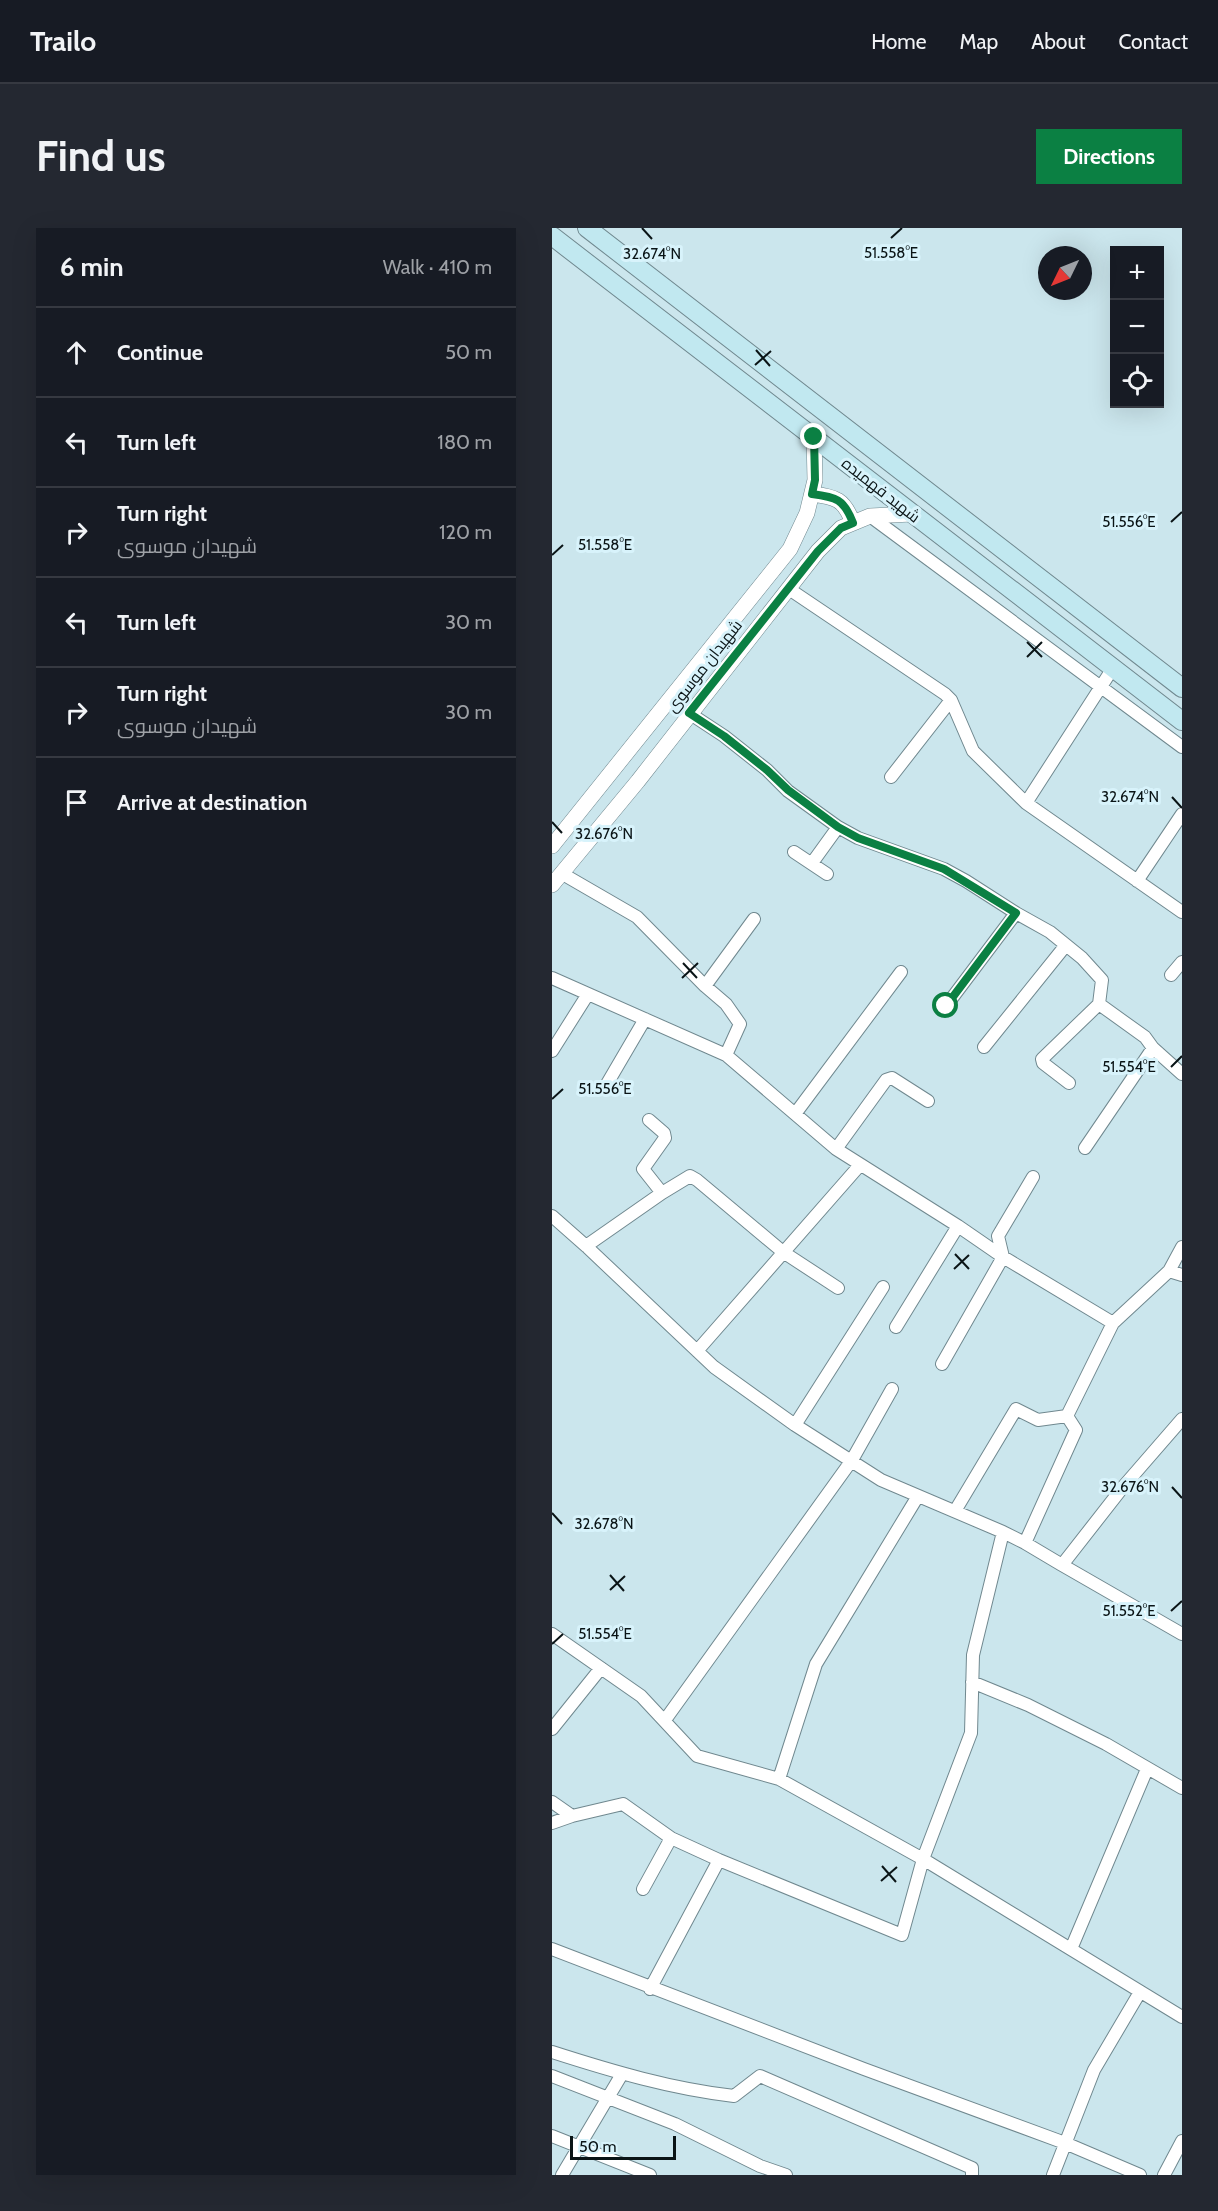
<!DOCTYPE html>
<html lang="en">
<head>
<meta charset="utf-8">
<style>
  body { margin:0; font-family:Cabin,Cairo,sans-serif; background:#242831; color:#f1f3f6 }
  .controls { position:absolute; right:18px; top:18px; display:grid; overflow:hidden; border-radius:0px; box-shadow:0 6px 24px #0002 }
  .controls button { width:54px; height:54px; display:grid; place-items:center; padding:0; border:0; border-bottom:2px solid #363941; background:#171b24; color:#f1f3f6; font:30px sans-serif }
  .compass { position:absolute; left:486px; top:18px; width:54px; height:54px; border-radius:50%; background:#171b24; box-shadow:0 6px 24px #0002; rotate:227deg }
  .scale { position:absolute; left:18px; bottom:15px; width:106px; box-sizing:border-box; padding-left:6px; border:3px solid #0a1416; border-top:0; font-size:16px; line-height:21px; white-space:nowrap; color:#0a1416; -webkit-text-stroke:4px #d8f3fb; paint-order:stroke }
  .stop { position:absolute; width:18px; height:18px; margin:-14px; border:4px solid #0b8043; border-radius:50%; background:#fff }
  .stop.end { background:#0b8043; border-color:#fff; box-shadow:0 2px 6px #0008 }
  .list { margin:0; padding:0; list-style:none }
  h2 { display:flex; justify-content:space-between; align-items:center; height:78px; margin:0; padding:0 24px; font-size:26px }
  h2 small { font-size:20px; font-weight:400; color:#9ea1a6 }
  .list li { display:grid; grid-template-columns:39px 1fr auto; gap:18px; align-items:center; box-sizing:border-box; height:90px; padding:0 24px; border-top:2px solid #363941 }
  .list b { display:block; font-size:22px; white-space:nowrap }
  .list p { margin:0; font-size:20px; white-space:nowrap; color:#9ea1a6 }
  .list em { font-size:20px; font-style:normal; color:#9ea1a6 }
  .icon { flex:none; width:33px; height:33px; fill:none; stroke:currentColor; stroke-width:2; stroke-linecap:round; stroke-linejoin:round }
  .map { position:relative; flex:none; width:630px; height:1947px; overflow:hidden; border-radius:0px }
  header { display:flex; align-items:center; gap:36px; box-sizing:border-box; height:84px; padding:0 30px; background:#171b24; border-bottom:2px solid #363941 }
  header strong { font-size:28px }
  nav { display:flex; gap:33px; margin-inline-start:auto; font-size:21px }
  .intro { display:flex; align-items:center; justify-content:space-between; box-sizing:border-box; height:144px; padding:0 36px }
  h1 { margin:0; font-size:42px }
  .button { padding:15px 27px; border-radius:0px; background:#0b8043; color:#fff; font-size:21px; font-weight:700 }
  main { display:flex; gap:36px; padding:0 36px }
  aside { flex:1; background:#171b24; border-radius:0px; box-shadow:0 6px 24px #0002 }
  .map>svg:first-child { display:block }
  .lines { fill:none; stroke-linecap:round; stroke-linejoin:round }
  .minor-casing { stroke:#70888f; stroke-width:14 }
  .tertiary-casing { stroke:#70888f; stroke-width:16 }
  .secondary-casing { stroke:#70888f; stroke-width:20 }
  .minor { stroke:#fff; stroke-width:12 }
  .tertiary { stroke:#fff; stroke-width:15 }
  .secondary { stroke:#c1e8f0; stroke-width:18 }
  .route { stroke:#0b8043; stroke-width:8 }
  .ticks { fill:none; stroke:#0a1416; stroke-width:2 }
  .labels { text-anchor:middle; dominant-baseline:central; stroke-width:6; stroke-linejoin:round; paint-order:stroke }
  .street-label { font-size:16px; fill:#0a1416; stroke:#d8f3fb }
  .ticks-label { font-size:15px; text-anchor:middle; fill:#0a1416; stroke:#d8f3fb; stroke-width:6; stroke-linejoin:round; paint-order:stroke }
</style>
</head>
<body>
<header>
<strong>Trailo</strong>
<nav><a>Home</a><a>Map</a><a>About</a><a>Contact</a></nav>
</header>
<div class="intro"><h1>Find us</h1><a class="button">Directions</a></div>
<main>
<aside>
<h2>6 min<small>Walk · 410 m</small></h2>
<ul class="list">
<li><svg class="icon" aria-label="ahead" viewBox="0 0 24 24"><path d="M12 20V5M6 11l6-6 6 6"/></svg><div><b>Continue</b></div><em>50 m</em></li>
<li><svg class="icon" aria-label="left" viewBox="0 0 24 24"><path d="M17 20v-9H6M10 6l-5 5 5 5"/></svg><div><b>Turn left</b></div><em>180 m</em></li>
<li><svg class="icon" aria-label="right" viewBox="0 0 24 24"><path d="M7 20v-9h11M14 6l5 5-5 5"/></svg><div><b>Turn right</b><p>شهیدان موسوی</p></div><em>120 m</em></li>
<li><svg class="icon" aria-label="left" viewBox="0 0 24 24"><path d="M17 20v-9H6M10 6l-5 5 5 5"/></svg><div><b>Turn left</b></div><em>30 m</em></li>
<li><svg class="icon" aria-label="right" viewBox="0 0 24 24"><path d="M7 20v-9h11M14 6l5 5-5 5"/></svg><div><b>Turn right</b><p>شهیدان موسوی</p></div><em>30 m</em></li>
<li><svg class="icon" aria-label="arrive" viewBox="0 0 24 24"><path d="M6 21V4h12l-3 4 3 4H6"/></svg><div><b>Arrive at destination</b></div></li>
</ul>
</aside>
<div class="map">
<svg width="630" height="1947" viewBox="0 0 630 1947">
  <rect width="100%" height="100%" fill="#cbe6ed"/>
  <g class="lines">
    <!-- minor casing -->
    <g class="minor-casing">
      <path id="minor" d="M 318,288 L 630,519
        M 237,361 L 393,466 L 399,472 L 421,523 L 474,575 L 630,684
        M 137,485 L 172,508 L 215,542 L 236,563 L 286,599 L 306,610 L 392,641 L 414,653 L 464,685 L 498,704 L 530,730 L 550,752 L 547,776 L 593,809 L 601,820 L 630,846
        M 339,549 L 399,472
        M 474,575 L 561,440
        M 242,624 L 275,646
        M 260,635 L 286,599
        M 9,645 L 85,689 L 153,758 L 174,776 L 188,796 L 174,827
        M 585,653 L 630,586
        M 619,747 L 630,734
        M 0,750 L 174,827 L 284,921 L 406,998 L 451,1029 L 561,1095 L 617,1043 L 630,1047
        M 153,758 L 202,691
        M 394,778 L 464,685
        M 432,819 L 514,717
        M 0,823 L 36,766
        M 517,855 L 491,835 L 490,831 L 547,776
        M 52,861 L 93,791
        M 243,886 L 349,744
        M 97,892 L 112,905 L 113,910 L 91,941 L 110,965
        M 533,920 L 601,820
        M 284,921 L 334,852 L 340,850 L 376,873
        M 0,988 L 34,1018 L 162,1139 L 243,1197 L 329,1252 L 451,1304 L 473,1315 L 510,1337 L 571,1259 L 630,1191
        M 34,1018 L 110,965 L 138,948 L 145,952 L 231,1024 L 286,1060
        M 617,1043 L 630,1019
        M 344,1099 L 406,998
        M 145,1123 L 308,937
        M 390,1136 L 451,1029 L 446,1008 L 481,949
        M 243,1197 L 331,1059
        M 403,1283 L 464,1181 L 486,1192 L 515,1188
        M 451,1304 L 421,1427 L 419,1505 L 371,1631 L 630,1789
        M 473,1315 L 524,1202 L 515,1188 L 561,1095
        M 510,1337 L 630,1406
        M 0,1406 L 89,1468 L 145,1528 L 227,1551 L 371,1631 L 350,1707 L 167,1632 L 119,1610 L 71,1576 L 20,1588 L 0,1595
        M 420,1454 L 476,1477 L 554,1516 L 630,1560
        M 113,1492 L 300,1232 L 340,1161
        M 0,1501 L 49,1440
        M 227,1551 L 264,1436 L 366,1268
        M 0,1574 L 20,1588
        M 91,1661 L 119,1610
        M 0,1721 L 312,1841 L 513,1915 L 588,1947
        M 519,1721 L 595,1541
        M 98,1761 L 167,1632
        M 0,1824 C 59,1843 120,1861 182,1868 L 208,1848 L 420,1940 L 420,1947
        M 0,1848 L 123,1896 L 208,1938 L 234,1947
        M 0,1908 L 98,1947
        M 10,1947 L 70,1846
        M 501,1947 L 542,1842 L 588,1764
        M 612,1947 L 630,1913"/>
    </g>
    <!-- tertiary casing -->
    <g class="tertiary-casing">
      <path id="tertiary" d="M 260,266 C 284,269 292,271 301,295
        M 0,618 L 238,321 L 255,285 L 263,252 L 262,209
        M 0,657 L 86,553 L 266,323 L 289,300 L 318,288 L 360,286"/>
    </g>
    <!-- secondary casing -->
    <g class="secondary-casing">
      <path id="secondary" d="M 35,0 L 630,460
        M 0,8 L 630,493"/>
    </g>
    <!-- minor -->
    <use href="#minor" class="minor"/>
    <!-- tertiary -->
    <use href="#tertiary" class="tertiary"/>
    <!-- secondary -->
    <use href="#secondary" class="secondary"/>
  </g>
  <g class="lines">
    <!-- route -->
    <path class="route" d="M 262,209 L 263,252 L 260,266 C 284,269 292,271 301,295 L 289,300 L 266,323 L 137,485 L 172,508 L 215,542 L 236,562 L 286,599 L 306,610 L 392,641 L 464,685 L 394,778"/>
  </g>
  <!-- ticks -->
  <path class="ticks" d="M 90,0 L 100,11M 339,10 L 350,0M 204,122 L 218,138M 203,137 L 219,123M 619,294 L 630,284M 0,327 L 11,317M 475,414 L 490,429M 475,429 L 490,414M 620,569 L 630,580M 0,594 L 10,605M 131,735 L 145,750M 130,750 L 146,735M 619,839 L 630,828M 0,871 L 11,861M 403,1026 L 417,1041M 402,1041 L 417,1027M 620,1259 L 630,1270M 0,1285 L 10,1296M 58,1347 L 72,1363M 58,1362 L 73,1348M 619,1383 L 630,1373M 0,1416 L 11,1406M 330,1638 L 344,1654M 329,1653 L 345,1639"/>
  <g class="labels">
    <!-- street labels -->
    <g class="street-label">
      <text transform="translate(329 262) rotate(38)">شهید فهمیده</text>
      <text transform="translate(152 438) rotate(-52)">شهیدان موسوی</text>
    </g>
  </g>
  <g class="ticks-label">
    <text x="339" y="30">51.558°E</text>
    <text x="100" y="31">32.674°N</text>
    <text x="577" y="299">51.556°E</text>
    <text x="53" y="322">51.558°E</text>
    <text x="578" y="574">32.674°N</text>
    <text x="52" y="611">32.676°N</text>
    <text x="577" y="844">51.554°E</text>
    <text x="53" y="866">51.556°E</text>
    <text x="578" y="1264">32.676°N</text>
    <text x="52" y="1301">32.678°N</text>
    <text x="577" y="1388">51.552°E</text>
    <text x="53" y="1411">51.554°E</text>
  </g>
</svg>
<div class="controls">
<button>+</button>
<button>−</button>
<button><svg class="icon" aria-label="locate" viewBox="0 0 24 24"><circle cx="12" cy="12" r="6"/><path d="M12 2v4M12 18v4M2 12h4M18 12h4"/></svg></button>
</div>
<svg class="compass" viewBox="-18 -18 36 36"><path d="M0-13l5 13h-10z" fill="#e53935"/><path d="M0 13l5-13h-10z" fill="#9ea1a6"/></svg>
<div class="scale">50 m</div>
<div class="stop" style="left:394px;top:778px"></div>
<div class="stop end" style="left:262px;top:209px"></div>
</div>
</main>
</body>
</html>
